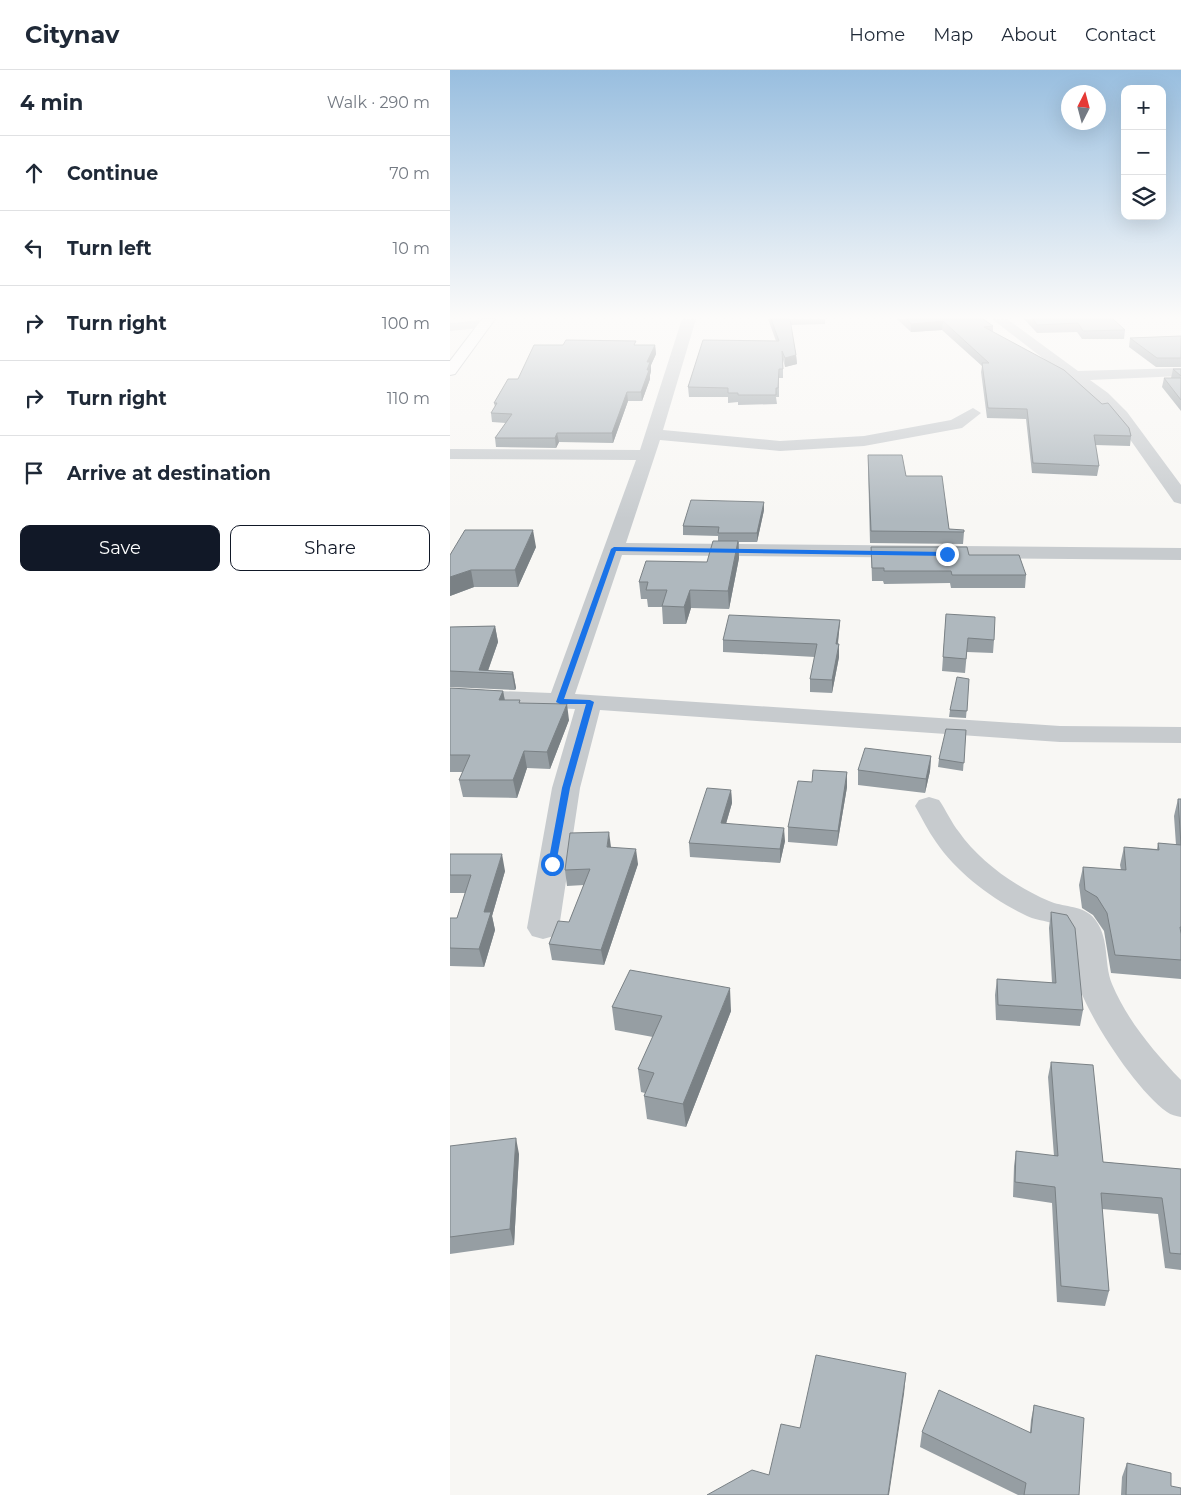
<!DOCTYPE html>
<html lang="en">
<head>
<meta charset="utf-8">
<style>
  body { margin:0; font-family:Montserrat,sans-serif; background:#f2f2f3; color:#1f2937 }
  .controls { position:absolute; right:15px; top:15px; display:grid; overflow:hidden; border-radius:10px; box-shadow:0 5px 20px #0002 }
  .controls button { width:45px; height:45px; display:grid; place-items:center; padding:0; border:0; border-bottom:1px solid #e0e1e3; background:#fff; color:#1f2937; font:25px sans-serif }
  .compass { position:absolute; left:611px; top:15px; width:45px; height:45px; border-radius:50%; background:#fff; box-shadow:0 5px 20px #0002; rotate:6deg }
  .stop { position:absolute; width:15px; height:15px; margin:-11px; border:4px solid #1a73e8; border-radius:50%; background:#fff }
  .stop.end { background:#1a73e8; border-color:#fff; box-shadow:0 1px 5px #0008 }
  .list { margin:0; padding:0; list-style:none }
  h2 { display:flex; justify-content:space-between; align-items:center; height:65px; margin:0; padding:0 20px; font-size:21px }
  h2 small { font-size:16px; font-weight:400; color:#747a83 }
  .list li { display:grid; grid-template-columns:32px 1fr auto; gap:15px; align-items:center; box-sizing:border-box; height:75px; padding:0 20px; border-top:1px solid #e0e1e3 }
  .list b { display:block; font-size:19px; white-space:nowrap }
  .list em { font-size:16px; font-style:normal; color:#747a83 }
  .actions { display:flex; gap:10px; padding:15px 20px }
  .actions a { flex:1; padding:11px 0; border:1px solid #111827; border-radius:10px; text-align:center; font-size:18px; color:#111827 }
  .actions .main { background:#111827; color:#fff }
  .icon { flex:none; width:28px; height:28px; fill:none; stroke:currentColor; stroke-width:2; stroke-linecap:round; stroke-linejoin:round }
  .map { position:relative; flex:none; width:731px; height:1425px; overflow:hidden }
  header { display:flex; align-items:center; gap:30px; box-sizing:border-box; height:70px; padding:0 25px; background:#fff; border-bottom:1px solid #e0e1e3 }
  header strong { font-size:24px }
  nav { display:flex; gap:28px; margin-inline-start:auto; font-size:18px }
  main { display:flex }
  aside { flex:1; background:#fff }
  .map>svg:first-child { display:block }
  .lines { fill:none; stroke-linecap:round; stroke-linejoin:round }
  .highway-casing { stroke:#b9bdc0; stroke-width:2 }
  .minor { fill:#c7cbce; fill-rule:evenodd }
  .highway { fill:#fff; fill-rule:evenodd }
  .wall { fill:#969ea3 }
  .shaded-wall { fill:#7a8185 }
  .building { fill:#afb8be; stroke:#7a8185 }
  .route { fill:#1a73e8 }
</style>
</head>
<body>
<header>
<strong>Citynav</strong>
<nav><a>Home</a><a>Map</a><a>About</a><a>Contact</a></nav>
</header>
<main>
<aside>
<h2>4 min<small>Walk · 290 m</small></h2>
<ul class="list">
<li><svg class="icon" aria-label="ahead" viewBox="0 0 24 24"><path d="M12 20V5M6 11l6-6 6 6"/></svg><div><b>Continue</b></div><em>70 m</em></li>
<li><svg class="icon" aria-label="left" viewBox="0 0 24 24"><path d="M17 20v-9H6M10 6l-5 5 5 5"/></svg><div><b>Turn left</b></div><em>10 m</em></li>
<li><svg class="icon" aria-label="right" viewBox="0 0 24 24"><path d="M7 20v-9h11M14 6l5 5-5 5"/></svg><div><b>Turn right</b></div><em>100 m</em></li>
<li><svg class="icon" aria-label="right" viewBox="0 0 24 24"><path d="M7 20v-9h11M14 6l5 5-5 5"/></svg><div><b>Turn right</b></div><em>110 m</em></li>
<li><svg class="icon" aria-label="arrive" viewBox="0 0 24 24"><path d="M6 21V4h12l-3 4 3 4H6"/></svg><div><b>Arrive at destination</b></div></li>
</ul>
<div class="actions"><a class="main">Save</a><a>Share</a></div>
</aside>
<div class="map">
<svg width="731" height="1425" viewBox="0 0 731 1425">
  <rect width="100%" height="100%" fill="#f8f7f4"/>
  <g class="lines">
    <!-- highway casing -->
    <g class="highway-casing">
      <path id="highway" d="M 32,249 L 45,249 L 5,304 L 0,305 L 0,291 Z"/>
    </g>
    <!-- minor -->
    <path class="minor" d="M 232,249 L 246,249 L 213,360 L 330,371 L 414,366 L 501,350 L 523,338 L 531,343 L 512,358 L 414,376 L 330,381 L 210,370 L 176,473 L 731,478 L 731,490 L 172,485 L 125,624 L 610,656 L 731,657 L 731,673 L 610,672 L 150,640 L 130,718 L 109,858 L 104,866 L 93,869 L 82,866 L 77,858 L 102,718 L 125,639 L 0,633 L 0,619 L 101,623 L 186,390 L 0,389 L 0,379 L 190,380 Z
      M 542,249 L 557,249 L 628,301 L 731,298 L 731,306 L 640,310 L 658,323 L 677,342 L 731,415 L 731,434 L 724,432 L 665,348 L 646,329 Z
      M 35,250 L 40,251 L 42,254 L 40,257 L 0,261 L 0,253 Z
      M 479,727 L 489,730 C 496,740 501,752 509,762 C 529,791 567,818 599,831 C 612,837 630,835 642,846 C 661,866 653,892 662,914 C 677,950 704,982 731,1010 L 731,1047 C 726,1046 721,1045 717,1042 C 686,1020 638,947 627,911 C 623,897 629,874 619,862 C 610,851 589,852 577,846 C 543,830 507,803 486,772 C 478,761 472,748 465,736 L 469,730 Z"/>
    <!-- highway -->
    <use href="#highway" class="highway"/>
  </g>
  <!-- wall -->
  <path class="wall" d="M 318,249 L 375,249 L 375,254 L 341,255 L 346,285 L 347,294 L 335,297 L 333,290 L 333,308 L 329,308 L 329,327 L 326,327 L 327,334 L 288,335 L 288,332 L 278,333 L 278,327 L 239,327 L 238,317 L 326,271 Z
    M 447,249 L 533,249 L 543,256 L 543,262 L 681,366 L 680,376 L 645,375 L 649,396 L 647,406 L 582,403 L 576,349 L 537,348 L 531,302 L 532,296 L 492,260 L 461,262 Z
    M 574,249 L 663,249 L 675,260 L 674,269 L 632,269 L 627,262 L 587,263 Z
    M 731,266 L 731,297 L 706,297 L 679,277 L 680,268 Z
    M 186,275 L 205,275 L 206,284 L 201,295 L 201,301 L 200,305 L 200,309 L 192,331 L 178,331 L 163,373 L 109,372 L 106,378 L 46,377 L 45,368 L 56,353 L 42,352 L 41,343 L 45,337 L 44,333 L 68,309 Z
    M 723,299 L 731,299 L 731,341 L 712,317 L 714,308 L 721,308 Z
    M 418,385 L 456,406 L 499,459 L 514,462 L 513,474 L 420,473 L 418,396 Z
    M 314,432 L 314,440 L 307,472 L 289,472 L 289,488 L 279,539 L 241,538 L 236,554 L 213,554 L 212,537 L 198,537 L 197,529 L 191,529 L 189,512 L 257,492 L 268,471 L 268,466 L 233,465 L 233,456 Z
    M 86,477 L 68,517 L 24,517 L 0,526 L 0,485 Z
    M 421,477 L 519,485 L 576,505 L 575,518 L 501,518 L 500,513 L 434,514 L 433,511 L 422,511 Z
    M 496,544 L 544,570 L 543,583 L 517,582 L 515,603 L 492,601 Z
    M 390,550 L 388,574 L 389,574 L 389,587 L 382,623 L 360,622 L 360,609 L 365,587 L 273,582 L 273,570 Z
    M 45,556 L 48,572 L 38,601 L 63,602 L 66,618 L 65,620 L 0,617 L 0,557 Z
    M 519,609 L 516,648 L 499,647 L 500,640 Z
    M 0,618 L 53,621 L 55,630 L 71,633 L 119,650 L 100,699 L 77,698 L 67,728 L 13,727 L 9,710 L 13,702 L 0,702 Z
    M 516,660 L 513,701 L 488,697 L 489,689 Z
    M 481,686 L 480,701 L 475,723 L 408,715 L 408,700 Z
    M 397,702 L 397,717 L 387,776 L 338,772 L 338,757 L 362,712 Z
    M 281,720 L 282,733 L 276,754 L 335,771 L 330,793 L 240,787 L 239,773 Z
    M 728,729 L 731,729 L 731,909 L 661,903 L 654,861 L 643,845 L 632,838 L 629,815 L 633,797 L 671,800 L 670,795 L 674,777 L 707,779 L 708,773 L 726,775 L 724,746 Z
    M 161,777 L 188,794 L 154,895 L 102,890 L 99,874 L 119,852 L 134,815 L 117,816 L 115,800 Z
    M 0,784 L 55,801 L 42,846 L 45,860 L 34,897 L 0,896 L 0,848 L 7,848 L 15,823 L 0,823 Z
    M 601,842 L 633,940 L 630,956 L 546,950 L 545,925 L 547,909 L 602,913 L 599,858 Z
    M 162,937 L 281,941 L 236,1057 L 197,1049 L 194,1026 L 195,1023 L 191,1022 L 188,999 L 203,967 L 165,960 Z
    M 601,992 L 653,1092 L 731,1099 L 731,1200 L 715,1198 L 708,1144 L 652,1139 L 659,1221 L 655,1236 L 607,1232 L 602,1133 L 563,1127 L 564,1096 L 566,1081 L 604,1086 L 598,1007 Z
    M 0,1076 L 69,1084 L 64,1175 L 0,1184 Z
    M 584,1335 L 629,1425 L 568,1425 L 470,1377 L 472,1362 L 580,1362 L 581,1350 Z
    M 677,1393 L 721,1416 L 731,1425 L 671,1425 L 672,1407 Z"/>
  <!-- shaded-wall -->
  <path class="shaded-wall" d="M 493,251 L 492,260 L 461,262 L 461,254 Z
    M 205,275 L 206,284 L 201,295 L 201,301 L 200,305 L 200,309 L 192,331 L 191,322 L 197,292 Z
    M 346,285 L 347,294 L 335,297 L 335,288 Z
    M 177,322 L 178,331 L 163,373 L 162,363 Z
    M 107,363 L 109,372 L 106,378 L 105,368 Z
    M 314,432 L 314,440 L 307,472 L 307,463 Z
    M 83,460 L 86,477 L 68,517 L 65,500 Z
    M 288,471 L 289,488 L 279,539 L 278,521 Z
    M 21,500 L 24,517 L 0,526 L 0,507 Z
    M 240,520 L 241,538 L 236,554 L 234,537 Z
    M 390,550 L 389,562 L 386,587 L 386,574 Z
    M 45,556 L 48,572 L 37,603 L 29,600 Z
    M 389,574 L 389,587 L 382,623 L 382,610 Z
    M 63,602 L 66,618 L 65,620 L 62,604 Z
    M 53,621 L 56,638 L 49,630 Z
    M 117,634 L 119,650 L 100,699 L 97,682 Z
    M 74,681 L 77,698 L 67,728 L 63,710 Z
    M 481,686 L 480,701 L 475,723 L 476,709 Z
    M 397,702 L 397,717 L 387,776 L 388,761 Z
    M 281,720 L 282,733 L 272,767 L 271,753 Z
    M 334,758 L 335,771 L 330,793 L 330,779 Z
    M 159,762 L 161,777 L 157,777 Z
    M 186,779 L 188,794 L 154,895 L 151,880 Z
    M 52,784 L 55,801 L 42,846 L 45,860 L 34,897 L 29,879 L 34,842 Z
    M 280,918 L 281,941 L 236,1057 L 233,1034 Z
    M 66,1068 L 69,1084 L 64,1175 L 60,1159 Z
    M 456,1303 L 454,1324 L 439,1425 L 438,1425 Z"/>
  <!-- building -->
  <path class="building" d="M 321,249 L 340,249 L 346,285 L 335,288 L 332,281 L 333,299 L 329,299 L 328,318 L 326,318 L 326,325 L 288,325 L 288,323 L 278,323 L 278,318 L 238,317 L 253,270 L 329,271 Z
    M 457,249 L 533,249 L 543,256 L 534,257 L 614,300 L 652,334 L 658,333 L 679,358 L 681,366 L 644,365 L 649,396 L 583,393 L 577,339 L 538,338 L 532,293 L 539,293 L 493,251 L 461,254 Z
    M 583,249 L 663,249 L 675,260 L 633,261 L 628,253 L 587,255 Z
    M 731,266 L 731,288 L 707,288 L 680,268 Z
    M 116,270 L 186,271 L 184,275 L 205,275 L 197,292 L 200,292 L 197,300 L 199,300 L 191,322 L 177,322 L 162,363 L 107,363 L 105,368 L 45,368 L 62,344 L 41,343 L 47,333 L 44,333 L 58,309 L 68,309 L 84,275 L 113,275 Z
    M 723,299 L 731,299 L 731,306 Z
    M 714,308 L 731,308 L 731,330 Z
    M 418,385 L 452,385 L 456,406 L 492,406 L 499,459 L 514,460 L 514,462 L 421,461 Z
    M 241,430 L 314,432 L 307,463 L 268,463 L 269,457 L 233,456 Z
    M 15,460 L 83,460 L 65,500 L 21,500 L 0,507 L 0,485 Z
    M 263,471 L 288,471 L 278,521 L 240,520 L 234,537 L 212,536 L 217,520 L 196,520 L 198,512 L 189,512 L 196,491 L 257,492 Z
    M 421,477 L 517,477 L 519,485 L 569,485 L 576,505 L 502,505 L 501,501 L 434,501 L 434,498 L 422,498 Z
    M 496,544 L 545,547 L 544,570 L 518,568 L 516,589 L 493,587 Z
    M 279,545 L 390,550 L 386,574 L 389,574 L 382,610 L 360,609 L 367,574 L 273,570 Z
    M 45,556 L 29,600 L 63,602 L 62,604 L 0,601 L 0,557 Z
    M 507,607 L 519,609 L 517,641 L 500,640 Z
    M 0,618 L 53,621 L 49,630 L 70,630 L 69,633 L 117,634 L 97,682 L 74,681 L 63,710 L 9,710 L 20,685 L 0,685 Z
    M 496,659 L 516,660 L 514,693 L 489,689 Z
    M 415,678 L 481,686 L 476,709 L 408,700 Z
    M 363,700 L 397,702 L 388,761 L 338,757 L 348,711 L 362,712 Z
    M 257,718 L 281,720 L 271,753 L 334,758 L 330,779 L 239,773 Z
    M 728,729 L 731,729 L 731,857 L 730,857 L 731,864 L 731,890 L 665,885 L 657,843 L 647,827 L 635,820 L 633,797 L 676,800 L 674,777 L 709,780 L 708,773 L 731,775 Z
    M 159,762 L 157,777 L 186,779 L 151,880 L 99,874 L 108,851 L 119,852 L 140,799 L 115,800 L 120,763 Z
    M 0,784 L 52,784 L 34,842 L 41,842 L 29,879 L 0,878 L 0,848 L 7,848 L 21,805 L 0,805 Z
    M 601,842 L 617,845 L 625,858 L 633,940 L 548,935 L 547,909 L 606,913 Z
    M 180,900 L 280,918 L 233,1034 L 194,1026 L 204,1003 L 188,999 L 212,946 L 162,937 Z
    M 601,992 L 643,995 L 653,1092 L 731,1099 L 731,1184 L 720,1183 L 712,1128 L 651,1123 L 659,1221 L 611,1216 L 605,1117 L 565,1112 L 566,1081 L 608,1086 Z
    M 66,1068 L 60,1159 L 0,1167 L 0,1076 Z
    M 366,1285 L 456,1303 L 438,1425 L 257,1425 L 302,1400 L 319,1405 L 331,1354 L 350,1358 Z
    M 489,1320 L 581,1363 L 584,1335 L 634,1348 L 629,1425 L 574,1425 L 576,1413 L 472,1362 Z
    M 677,1393 L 721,1403 L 721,1416 L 731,1418 L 731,1425 L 676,1425 Z"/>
  <!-- sky -->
  <linearGradient id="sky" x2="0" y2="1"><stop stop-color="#98bedf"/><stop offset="0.55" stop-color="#fcfbfa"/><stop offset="1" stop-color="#fcfbfa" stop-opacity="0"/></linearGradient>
  <rect width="731" height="449" fill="url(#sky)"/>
  <!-- route -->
  <path class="route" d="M 164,477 L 497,482 L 500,484 L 497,486 L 166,481 L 114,629 L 140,630 L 144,632 L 120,718 L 106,794 L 102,797 L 98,794 L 112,718 L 136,634 L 110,634 L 106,632 L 161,479 Z"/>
</svg>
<div class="controls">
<button>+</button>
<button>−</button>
<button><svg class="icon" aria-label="layers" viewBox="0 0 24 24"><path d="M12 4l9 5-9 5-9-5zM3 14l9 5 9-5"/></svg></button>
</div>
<svg class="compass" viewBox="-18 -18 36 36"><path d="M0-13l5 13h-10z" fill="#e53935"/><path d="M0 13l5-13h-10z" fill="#747a83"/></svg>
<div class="stop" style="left:102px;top:794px"></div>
<div class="stop end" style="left:497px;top:484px"></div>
</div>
</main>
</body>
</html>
